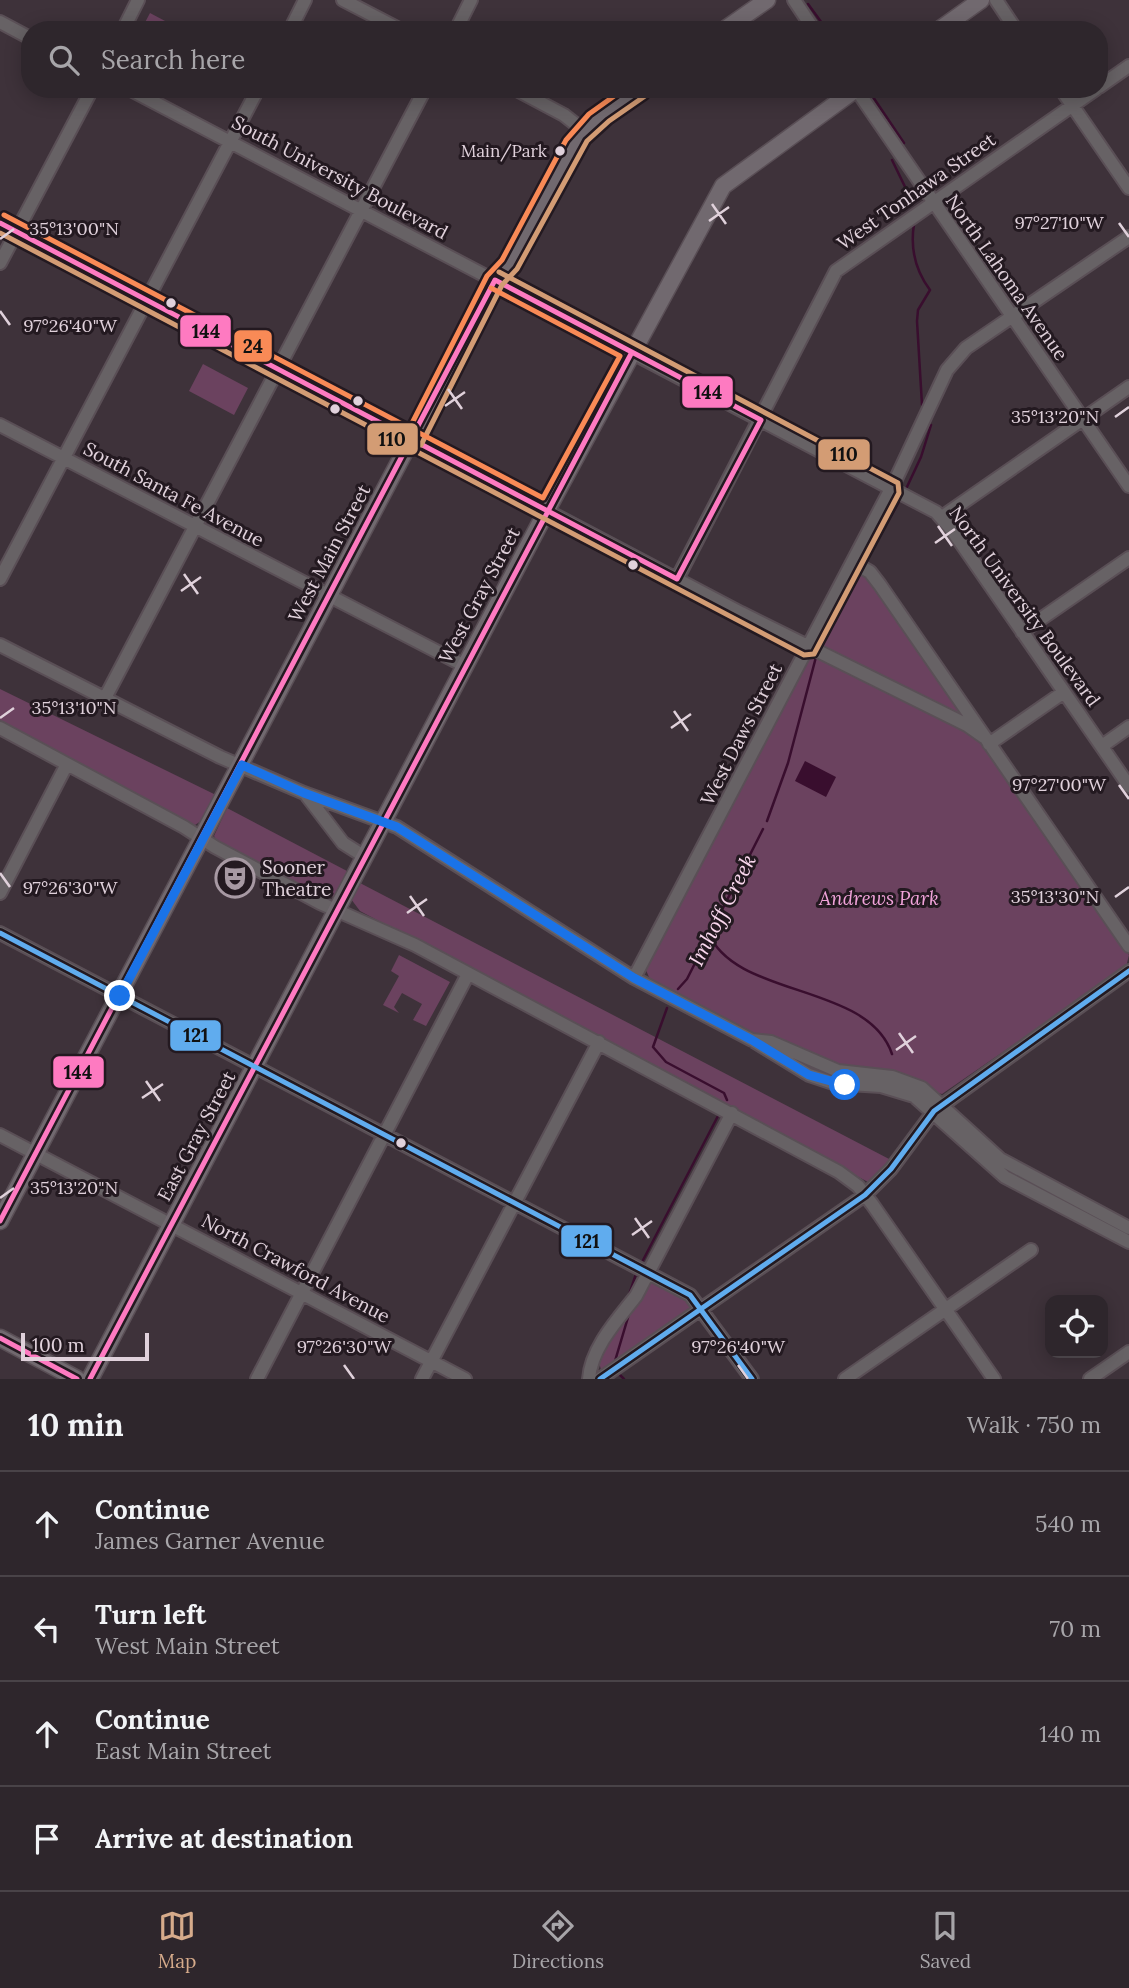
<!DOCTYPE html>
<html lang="en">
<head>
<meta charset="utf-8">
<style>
  body { margin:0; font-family:Lora,serif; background:#3a3238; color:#f1f3f6 }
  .controls { position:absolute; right:21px; bottom:21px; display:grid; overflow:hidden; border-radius:14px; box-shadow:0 4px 18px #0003 }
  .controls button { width:63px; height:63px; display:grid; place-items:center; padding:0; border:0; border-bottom:2px solid #494348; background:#2e262c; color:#f1f3f6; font:35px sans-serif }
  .scale { position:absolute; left:21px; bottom:18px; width:128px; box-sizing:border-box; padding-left:7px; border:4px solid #e0d1db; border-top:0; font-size:19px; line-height:24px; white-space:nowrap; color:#e0d1db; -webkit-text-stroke:5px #231920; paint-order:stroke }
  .stop { position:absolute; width:21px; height:21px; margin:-16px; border:5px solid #1a73e8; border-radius:50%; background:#fff }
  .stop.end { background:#1a73e8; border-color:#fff; box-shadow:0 2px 7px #0008 }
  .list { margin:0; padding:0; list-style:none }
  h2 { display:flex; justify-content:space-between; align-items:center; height:91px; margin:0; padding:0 28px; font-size:30px }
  h2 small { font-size:23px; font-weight:400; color:#a7a5a9 }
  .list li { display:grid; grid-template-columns:46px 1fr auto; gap:21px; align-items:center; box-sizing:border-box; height:105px; padding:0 28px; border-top:2px solid #494348 }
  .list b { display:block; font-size:26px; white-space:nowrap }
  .list p { margin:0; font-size:23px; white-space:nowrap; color:#a7a5a9 }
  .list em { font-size:23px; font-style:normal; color:#a7a5a9 }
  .icon { flex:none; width:38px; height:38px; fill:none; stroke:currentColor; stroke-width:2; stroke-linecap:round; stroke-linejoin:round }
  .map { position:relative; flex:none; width:1129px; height:1379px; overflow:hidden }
  .search { position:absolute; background:#2e262c; box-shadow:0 4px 18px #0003; left:21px; right:21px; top:21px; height:77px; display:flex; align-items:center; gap:18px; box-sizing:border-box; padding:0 24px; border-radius:28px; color:#a7a5a9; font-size:26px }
  .sheet { height:511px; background:#2e262c }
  nav { display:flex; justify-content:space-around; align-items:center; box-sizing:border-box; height:98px; border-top:2px solid #494348; background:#2e262c; font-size:19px; color:#a7a5a9 }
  nav a { display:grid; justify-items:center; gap:4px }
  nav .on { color:#d6ab8b }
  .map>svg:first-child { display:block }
  .green { fill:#6b425f }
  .water { fill:#390e2e }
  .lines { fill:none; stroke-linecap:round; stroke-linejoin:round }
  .stream { stroke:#390e2e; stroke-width:2.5 }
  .minor-casing { stroke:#5a4f56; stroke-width:16 }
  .major-casing { stroke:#5a4f56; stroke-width:19 }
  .minor { stroke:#676265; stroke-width:12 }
  .major { stroke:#71696f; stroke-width:16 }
  .bus-1-casing { stroke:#231920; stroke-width:10 }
  .bus-2-casing { stroke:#231920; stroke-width:10 }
  .bus-3-casing { stroke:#231920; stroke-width:10 }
  .bus-4-casing { stroke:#231920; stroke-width:10 }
  .bus-1 { stroke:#fe7ac1; stroke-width:5 }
  .bus-2 { stroke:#d39c74; stroke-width:5 }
  .bus-3 { stroke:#60acee; stroke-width:5 }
  .bus-4 { stroke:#f98a56; stroke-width:5 }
  .route { stroke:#1a73e8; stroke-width:9 }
  .ticks { fill:none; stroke:#e0d1db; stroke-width:2.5 }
  .bus-dot { fill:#e0d1db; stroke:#231920; stroke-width:2.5 }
  .labels { text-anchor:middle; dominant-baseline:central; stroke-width:6; stroke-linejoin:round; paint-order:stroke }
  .bus-label { font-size:17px; fill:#e0d1db; stroke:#231920; text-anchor:end }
  .street-label { font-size:19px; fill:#e0d1db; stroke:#231920 }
  .poi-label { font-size:19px; fill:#e0d1db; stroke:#231920; text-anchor:start }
  .park-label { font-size:19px; font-style:italic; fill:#f1a3da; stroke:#231920 }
  .water-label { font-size:21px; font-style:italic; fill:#f9d7ed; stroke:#231920 }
  .ticks-label { font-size:18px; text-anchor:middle; fill:#e0d1db; stroke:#231920; stroke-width:6; stroke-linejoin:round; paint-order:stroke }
  .line-badge { stroke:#231920; stroke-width:2.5 }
  .pale-badge-label { font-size:19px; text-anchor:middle; font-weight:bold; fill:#111 }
</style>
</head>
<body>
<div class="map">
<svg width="1129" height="1379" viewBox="0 0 1129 1379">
  <rect width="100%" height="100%" fill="#3e323a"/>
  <!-- green -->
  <path class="green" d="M 150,13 L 182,30 L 141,30 Z
    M 203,364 L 248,388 L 234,415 L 189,391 Z
    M 855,570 L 865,574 L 961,711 L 959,717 L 815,644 Z
    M 813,654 L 972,735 L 986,748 L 1129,955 L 1126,967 L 942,1094 L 850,1070 L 754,1035 L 651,982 L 646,970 L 809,656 Z
    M 0,689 L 216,795 L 201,821 L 195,825 L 189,823 L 0,721 Z
    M 227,808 L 347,871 L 334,896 L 325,899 L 219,844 L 214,836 Z
    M 360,883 L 891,1160 L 868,1182 L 360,911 L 351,899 Z
    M 399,955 L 450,982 L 426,1026 L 413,1020 L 422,1004 L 402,993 L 394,1007 L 399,1013 L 383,1005 L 399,976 L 391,971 Z
    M 652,1280 L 685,1299 L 691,1308 L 601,1370 L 599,1362 L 627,1310 Z"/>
  <!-- water -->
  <path class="water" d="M 805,761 L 836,777 L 826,797 L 795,781 Z"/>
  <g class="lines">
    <!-- stream -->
    <path class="stream" d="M 808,4 L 827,30
      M 873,97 L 904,143
      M 892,160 L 909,195 L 908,204
      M 914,224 C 910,249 915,270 930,290 L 918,310 L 917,321 L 922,405
      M 906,489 L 921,457 L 931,425
      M 865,563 L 901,498
      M 820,648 L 860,573
      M 767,821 L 788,763 L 816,657
      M 708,932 C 735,999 868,982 892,1054
      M 678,989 L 687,979 L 763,829
      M 667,1008 L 653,1047 L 666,1062 L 724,1093 L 727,1100
      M 640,1266 L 719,1114
      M 628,1298 L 637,1271
      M 615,1361 L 629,1314
      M 619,1374 L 624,1379"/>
    <!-- minor casing -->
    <g class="minor-casing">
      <path id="minor" d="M 343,0 L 401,30
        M 794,0 L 814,30
        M 996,0 L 1016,30
        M 0,22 L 30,38
        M 123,30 L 138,0
        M 290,30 L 305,0
        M 456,30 L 471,0
        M 1099,87 L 1129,66
        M 129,89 L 936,512 L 952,530 L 1129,786
        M 515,89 L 564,115 L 583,130
        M 856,89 L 1129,486
        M 1061,89 L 1129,188
        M 0,223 L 741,613 L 967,725 L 984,737
        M 0,263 L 92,89
        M 0,425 L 465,666
        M 942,517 L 1129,387
        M 853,562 L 870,572 L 880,585 L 1129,946
        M 0,579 L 258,89
        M 677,579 L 836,271 L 1096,89
        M 1022,632 L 1129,558
        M 0,645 L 220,757 L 304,793 L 397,827 L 634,978 L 752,1040 L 809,1075 L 833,1083 L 881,1086 L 914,1096 L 1005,1177 L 1129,1242
        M 105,698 L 425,89
        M 0,728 L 184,827 L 215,847 L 320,903 L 415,945 L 839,1172 L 858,1186 L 872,1204 L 994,1379
        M 989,744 L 1064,692
        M 1102,746 L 1129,727
        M 307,796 L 343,843 L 365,857
        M 0,893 L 67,764
        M 0,933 L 690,1295 L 752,1379
        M 634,978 L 895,481 L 947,370 L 966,348 L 1129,237
        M 752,1040 L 771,1042 L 838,1071 L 892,1077 L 922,1088 L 1000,1159 L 1129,1228
        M 0,1135 L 465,1379
        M 257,1379 L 468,974
        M 422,1379 L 599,1042
        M 589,1379 C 591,1348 618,1319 636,1296 L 732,1113
        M 600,1379 L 865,1195 L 891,1169 L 934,1111 L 1129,971
        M 845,1379 L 1031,1250
        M 1090,1379 L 1129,1352"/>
    </g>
    <!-- major casing -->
    <g class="major-casing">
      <path id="major" d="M 724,30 L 767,0
        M 939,30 L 981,0
        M 0,1221 L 495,280 L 509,265 L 583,130 L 640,89
        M 0,1338 L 77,1379
        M 90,1379 L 547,510 L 723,186 L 856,89"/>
    </g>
    <!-- minor -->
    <use href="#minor" class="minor"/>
    <!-- major -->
    <use href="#major" class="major"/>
    <!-- bus-1 casing -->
    <g class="bus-1-casing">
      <path id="bus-1" d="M 0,223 L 411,439
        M 495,280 L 761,420 L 677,579 L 411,439 Z
        M 0,1221 L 411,439
        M 0,1338 L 77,1379
        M 90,1379 L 632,352"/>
    </g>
    <!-- bus-2 casing -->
    <g class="bus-2-casing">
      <path id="bus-2" d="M 0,233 L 804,655 L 814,654 L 899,493 L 898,483 L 499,272
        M 421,445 L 502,285 L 517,269 L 587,141 L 609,121 L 645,96"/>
    </g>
    <!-- bus-3 casing -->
    <g class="bus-3-casing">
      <path id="bus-3" d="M 0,933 L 690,1295 L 752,1379
        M 600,1379 L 865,1195 L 891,1169 L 934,1111 L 1129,971"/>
    </g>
    <!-- bus-4 casing -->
    <g class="bus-4-casing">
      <path id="bus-4" d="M 4,215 L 543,498 L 620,356 L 491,288
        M 405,437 L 487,276 L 502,260 L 566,140 L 589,114 L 624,89"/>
    </g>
    <!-- bus-1 -->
    <use href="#bus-1" class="bus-1"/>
    <!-- bus-2 -->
    <use href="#bus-2" class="bus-2"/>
    <!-- bus-3 -->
    <use href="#bus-3" class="bus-3"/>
    <!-- bus-4 -->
    <use href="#bus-4" class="bus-4"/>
  </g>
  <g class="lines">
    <!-- route -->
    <path class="route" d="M 120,996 L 242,765 L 304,793 L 397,827 L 634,978 L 752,1040 L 809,1075 L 845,1085"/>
  </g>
  <!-- ticks -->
  <path class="ticks" d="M 712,204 L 726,224M 709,221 L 729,207M 1119,223 L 1129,237M 0,239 L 14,229M 0,311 L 10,325M 448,389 L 462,409M 445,406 L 465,392M 1115,417 L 1129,407M 938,526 L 952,546M 935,543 L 955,529M 184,574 L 198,594M 181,591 L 201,577M 674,711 L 688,731M 0,718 L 14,708M 671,728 L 691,714M 1119,785 L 1129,799M 0,873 L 10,887M 410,896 L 424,916M 1115,897 L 1129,887M 407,913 L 427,899M 899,1033 L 913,1053M 896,1050 L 916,1036M 146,1081 L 160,1101M 142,1098 L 163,1084M 0,1198 L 14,1188M 635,1218 L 649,1238M 632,1235 L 652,1221M 344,1365 L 354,1379M 738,1365 L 748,1379"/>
  <!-- icons -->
  <defs>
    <g id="theatre-ring" transform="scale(2.0125)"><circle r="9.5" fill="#231920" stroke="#a799a3" stroke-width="1.5"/><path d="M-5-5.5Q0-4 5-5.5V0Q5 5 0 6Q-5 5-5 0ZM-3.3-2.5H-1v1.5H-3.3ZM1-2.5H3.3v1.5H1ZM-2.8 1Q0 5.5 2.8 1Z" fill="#a799a3"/></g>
  </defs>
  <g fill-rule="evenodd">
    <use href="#theatre-ring" x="235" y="878"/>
  </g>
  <!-- markers -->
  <g class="bus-dot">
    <circle cx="560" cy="151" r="6"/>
    <circle cx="171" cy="303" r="6"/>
    <circle cx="358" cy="401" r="6"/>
    <circle cx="335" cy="409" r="6"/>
    <circle cx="633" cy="565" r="6"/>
    <circle cx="401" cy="1143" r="6"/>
  </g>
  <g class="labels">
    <!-- bus labels -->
    <g class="bus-label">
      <text x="547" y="151">Main/Park</text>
    </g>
    <!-- street labels -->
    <g class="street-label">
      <text transform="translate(340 177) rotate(28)">South University Boulevard</text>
      <text transform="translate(916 191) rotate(-35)">West Tonhawa Street</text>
      <text transform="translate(1007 277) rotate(55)">North Lahoma Avenue</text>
      <text transform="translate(174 494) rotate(28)">South Santa Fe Avenue</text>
      <text transform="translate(329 553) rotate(-62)">West Main Street</text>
      <text transform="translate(479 595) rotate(-62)">West Gray Street</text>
      <text transform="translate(1025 606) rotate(54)">North University Boulevard</text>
      <text transform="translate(741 734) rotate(-63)">West Daws Street</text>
      <text transform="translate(196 1136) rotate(-62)">East Gray Street</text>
      <text transform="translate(296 1268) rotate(28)">North Crawford Avenue</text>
    </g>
    <!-- poi labels -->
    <g class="poi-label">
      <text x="262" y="867">Sooner<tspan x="262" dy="22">Theatre</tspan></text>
    </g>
    <!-- park labels -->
    <g class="park-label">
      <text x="879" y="898">Andrews Park</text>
    </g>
    <!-- water labels -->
    <g class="water-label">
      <text transform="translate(722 910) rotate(-63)">Imhoff Creek</text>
    </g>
  </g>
  <g class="ticks-label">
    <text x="1059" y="229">97°27'10"W</text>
    <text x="74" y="235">35°13'00"N</text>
    <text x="70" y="332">97°26'40"W</text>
    <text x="1055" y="423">35°13'20"N</text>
    <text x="74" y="714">35°13'10"N</text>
    <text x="1059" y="791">97°27'00"W</text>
    <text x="70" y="894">97°26'30"W</text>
    <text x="1055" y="903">35°13'30"N</text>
    <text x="74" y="1194">35°13'20"N</text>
    <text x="344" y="1353">97°26'30"W</text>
    <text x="738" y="1353">97°26'40"W</text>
  </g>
  <g class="line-badge">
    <rect x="179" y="314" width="53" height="34" rx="7" fill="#fe7ac1"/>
    <rect x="233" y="329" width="40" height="34" rx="7" fill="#f98a56"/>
    <rect x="681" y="375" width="53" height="34" rx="7" fill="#fe7ac1"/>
    <rect x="366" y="422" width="53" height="34" rx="7" fill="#d39c74"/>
    <rect x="817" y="438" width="54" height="33" rx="7" fill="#d39c74"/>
    <rect x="169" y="1019" width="53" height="33" rx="7" fill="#60acee"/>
    <rect x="52" y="1055" width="53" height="34" rx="7" fill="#fe7ac1"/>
    <rect x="560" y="1224" width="53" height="34" rx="7" fill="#60acee"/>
  </g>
  <g class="pale-badge-label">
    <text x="206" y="338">144</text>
    <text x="253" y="353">24</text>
    <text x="708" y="399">144</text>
    <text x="392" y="446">110</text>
    <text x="844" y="461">110</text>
    <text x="196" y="1042">121</text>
    <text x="78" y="1079">144</text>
    <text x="587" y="1248">121</text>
  </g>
</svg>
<div class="controls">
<button><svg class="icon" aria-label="locate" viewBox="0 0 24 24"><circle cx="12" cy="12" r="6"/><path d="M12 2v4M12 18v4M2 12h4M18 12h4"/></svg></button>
</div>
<div class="scale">100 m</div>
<div class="stop" style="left:845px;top:1085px"></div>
<div class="stop end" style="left:120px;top:996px"></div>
<div class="search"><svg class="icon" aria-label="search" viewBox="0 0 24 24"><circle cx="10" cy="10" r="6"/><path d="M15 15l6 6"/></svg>Search here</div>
</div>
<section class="sheet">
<h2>10 min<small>Walk · 750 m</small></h2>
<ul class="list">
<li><svg class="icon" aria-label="ahead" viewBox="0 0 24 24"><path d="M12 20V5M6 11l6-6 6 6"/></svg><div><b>Continue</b><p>James Garner Avenue</p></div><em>540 m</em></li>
<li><svg class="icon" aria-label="left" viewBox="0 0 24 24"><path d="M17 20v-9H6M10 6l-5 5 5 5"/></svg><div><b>Turn left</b><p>West Main Street</p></div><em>70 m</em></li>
<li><svg class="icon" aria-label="ahead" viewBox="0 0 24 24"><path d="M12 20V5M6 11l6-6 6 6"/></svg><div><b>Continue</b><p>East Main Street</p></div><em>140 m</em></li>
<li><svg class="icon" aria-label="arrive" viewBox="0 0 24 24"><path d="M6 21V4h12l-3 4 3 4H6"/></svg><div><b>Arrive at destination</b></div></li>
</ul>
</section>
<nav>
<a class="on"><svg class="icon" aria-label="map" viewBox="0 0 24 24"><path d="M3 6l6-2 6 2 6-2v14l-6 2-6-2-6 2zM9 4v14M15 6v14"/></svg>Map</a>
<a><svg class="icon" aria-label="directions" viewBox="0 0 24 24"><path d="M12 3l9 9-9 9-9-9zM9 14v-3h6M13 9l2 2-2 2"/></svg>Directions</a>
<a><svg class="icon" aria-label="saved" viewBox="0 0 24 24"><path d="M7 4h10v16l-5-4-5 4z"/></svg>Saved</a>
</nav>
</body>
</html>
